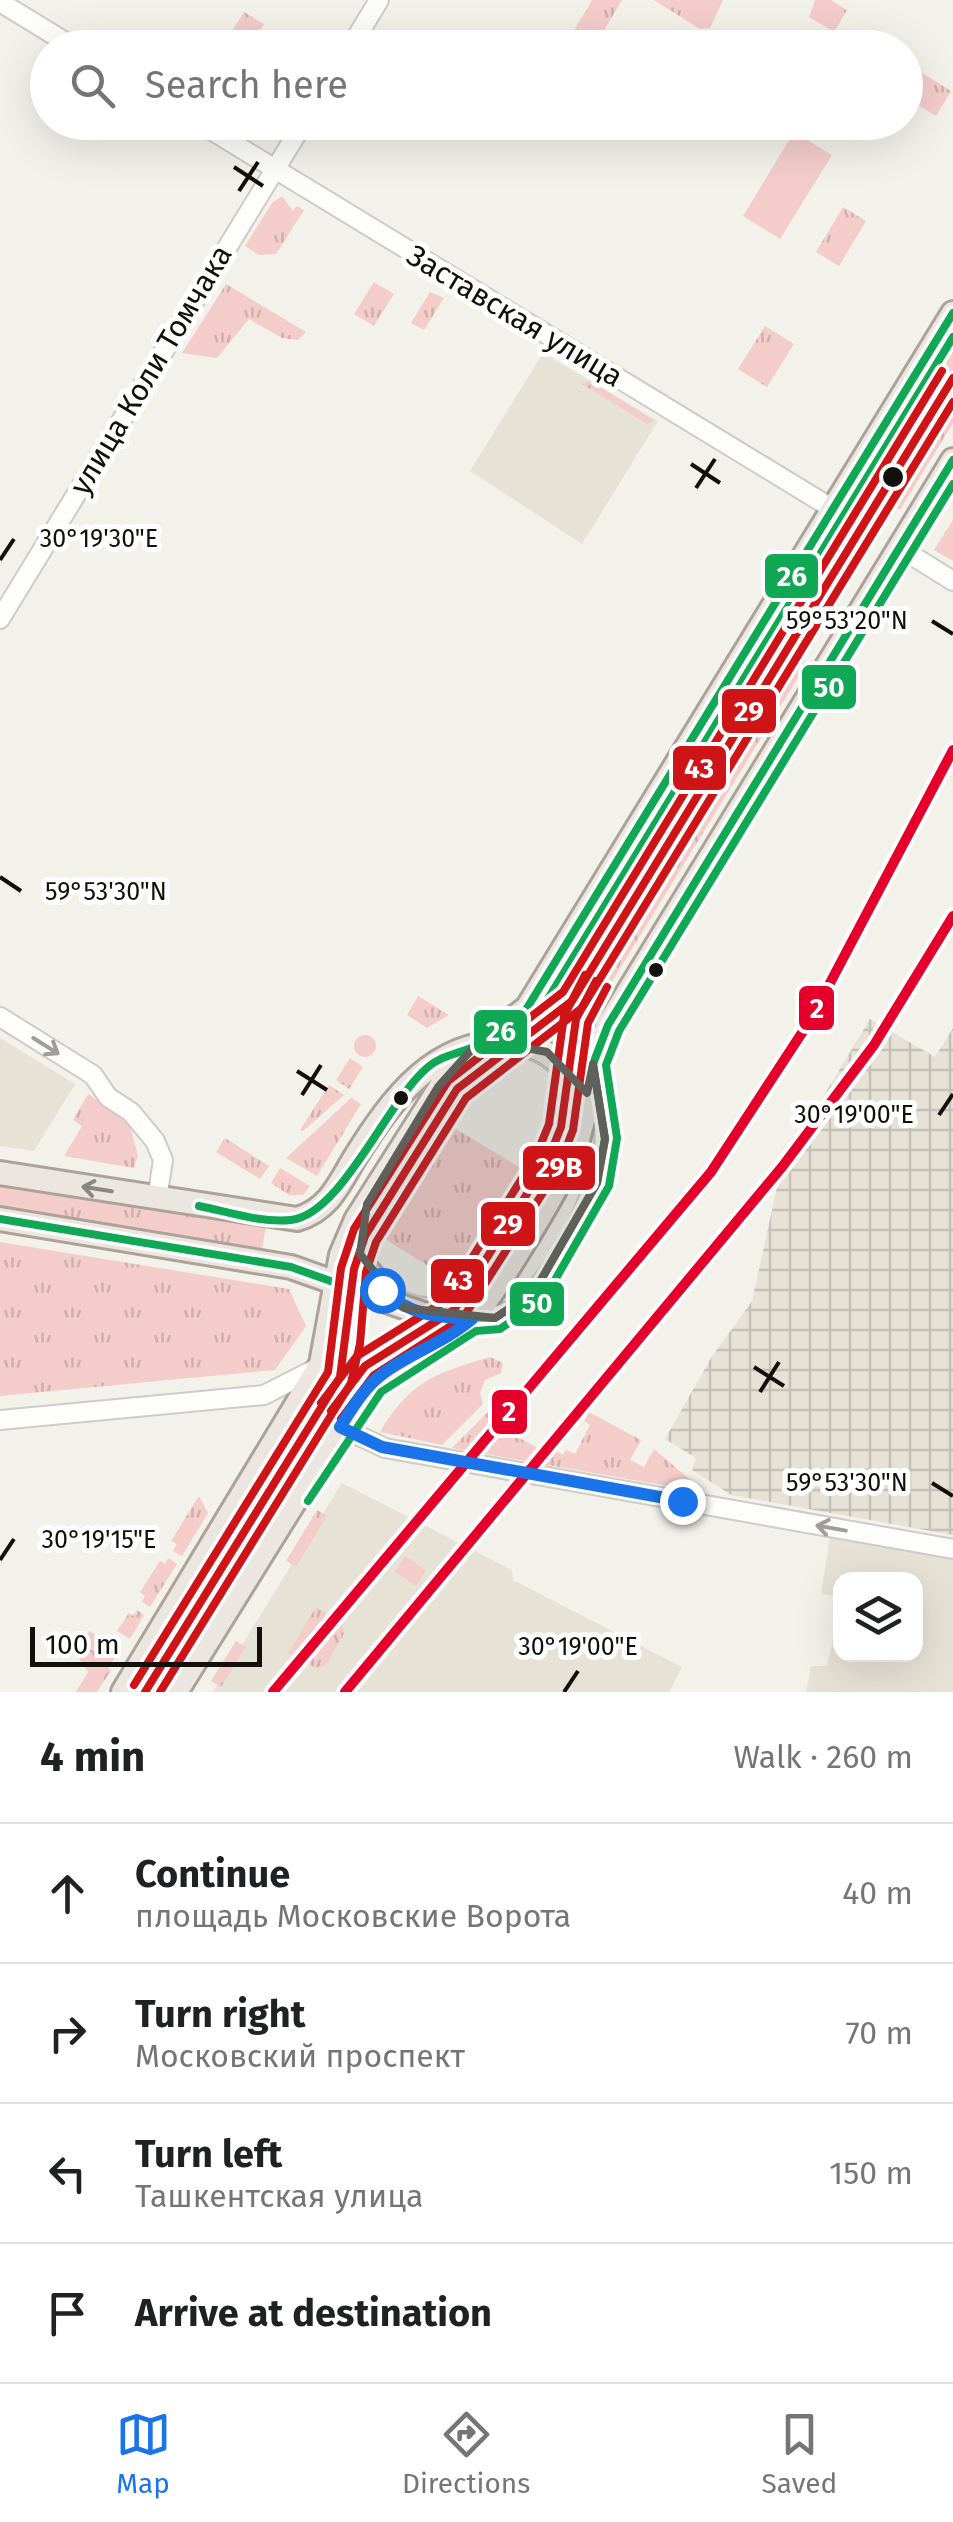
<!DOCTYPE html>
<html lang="en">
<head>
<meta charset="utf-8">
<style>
  body { margin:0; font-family:"Fira Sans",sans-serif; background:#f6f6f6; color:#202124 }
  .controls { position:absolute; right:30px; bottom:30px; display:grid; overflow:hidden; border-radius:20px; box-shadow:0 10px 40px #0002 }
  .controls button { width:90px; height:90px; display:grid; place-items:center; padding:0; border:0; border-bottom:2px solid #e0e0e0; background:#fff; color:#202124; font:50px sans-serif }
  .scale { position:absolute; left:30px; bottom:25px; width:232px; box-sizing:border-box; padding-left:10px; border:5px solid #12100d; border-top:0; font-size:28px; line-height:35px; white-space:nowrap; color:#12100d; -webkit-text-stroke:8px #fff; paint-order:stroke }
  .stop { position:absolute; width:30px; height:30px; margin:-22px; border:8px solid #1a73e8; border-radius:50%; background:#fff }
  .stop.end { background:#1a73e8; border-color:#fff; box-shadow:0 2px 10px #0008 }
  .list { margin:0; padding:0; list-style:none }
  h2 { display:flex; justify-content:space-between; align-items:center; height:130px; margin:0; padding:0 40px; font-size:42px }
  h2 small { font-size:32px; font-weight:400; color:#757577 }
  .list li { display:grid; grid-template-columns:65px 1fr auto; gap:30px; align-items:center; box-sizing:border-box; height:140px; padding:0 40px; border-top:2px solid #e0e0e0 }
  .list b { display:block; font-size:38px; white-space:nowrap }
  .list p { margin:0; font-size:32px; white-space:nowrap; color:#757577 }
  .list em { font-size:32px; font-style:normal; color:#757577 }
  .icon { flex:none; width:55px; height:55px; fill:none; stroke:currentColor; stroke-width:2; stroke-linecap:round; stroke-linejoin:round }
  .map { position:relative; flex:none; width:953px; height:1692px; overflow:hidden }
  .search { position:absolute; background:#fff; box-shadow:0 10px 40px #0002; left:30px; right:30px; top:30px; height:110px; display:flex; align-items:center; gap:25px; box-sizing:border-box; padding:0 35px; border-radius:55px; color:#757577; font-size:38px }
  .sheet { height:690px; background:#fff }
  nav { display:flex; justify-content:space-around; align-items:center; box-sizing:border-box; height:140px; border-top:2px solid #e0e0e0; background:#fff; font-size:28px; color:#757577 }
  nav a { display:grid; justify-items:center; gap:5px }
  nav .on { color:#1a73e8 }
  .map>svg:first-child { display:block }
  .built { fill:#e7e2d6 }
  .industrial { fill:url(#industrial-grid) }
  .grass { fill:url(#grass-tufts) }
  .forest { fill:url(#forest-crowns) }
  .garden { fill:#f4cdcb }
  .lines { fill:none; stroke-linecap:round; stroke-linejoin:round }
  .minor-casing { stroke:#cdccc8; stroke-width:22 }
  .major-casing { stroke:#ada298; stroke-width:28 }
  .minor { stroke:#fdfdfc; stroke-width:18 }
  .major { stroke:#ece6e1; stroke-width:22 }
  .tram { stroke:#cccbc9; stroke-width:2.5 }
  .bus-1-casing { stroke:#fff; stroke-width:15 }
  .bus-2-casing { stroke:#fff; stroke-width:15 }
  .bus-1 { stroke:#10a855; stroke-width:8 }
  .bus-2 { stroke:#10a855; stroke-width:8 }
  .tram-1-casing { stroke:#fff; stroke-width:15 }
  .tram-2-casing { stroke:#fff; stroke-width:15 }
  .tram-3-casing { stroke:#fff; stroke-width:15 }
  .tram-1 { stroke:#ce1417; stroke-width:8 }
  .tram-2 { stroke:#ce1417; stroke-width:8 }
  .tram-3 { stroke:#ce1417; stroke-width:8 }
  .metro-1-casing { stroke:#fff; stroke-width:18 }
  .metro-1 { stroke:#e4002b; stroke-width:10 }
  .oneway { stroke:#9f9e9c }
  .oneway2 { stroke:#8a8682 }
  .route { stroke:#1a73e8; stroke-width:12 }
  .marked { fill:#605f5a; fill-opacity:0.2; stroke:#605f5a; stroke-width:8; stroke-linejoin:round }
  .ticks { fill:none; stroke:#12100d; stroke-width:4 }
  .stop-dot { fill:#12100d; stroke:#fff; stroke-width:4 }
  .labels { text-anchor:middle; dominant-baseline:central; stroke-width:10; stroke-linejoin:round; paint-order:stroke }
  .street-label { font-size:30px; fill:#12100d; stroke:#fff }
  .ticks-label { font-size:25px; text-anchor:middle; fill:#12100d; stroke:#fff; stroke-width:10; stroke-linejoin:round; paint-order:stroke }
  .line-badge { stroke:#fff; stroke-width:4 }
  .badge-label { font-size:28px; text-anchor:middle; font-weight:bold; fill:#fff }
</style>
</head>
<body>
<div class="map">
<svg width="953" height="1692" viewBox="0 0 953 1692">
  <defs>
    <pattern id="industrial-grid" width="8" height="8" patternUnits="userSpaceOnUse" patternTransform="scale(2.5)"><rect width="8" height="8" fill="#e7e2d6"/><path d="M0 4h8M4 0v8" fill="none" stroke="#c5c1b6"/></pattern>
    <pattern id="grass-tufts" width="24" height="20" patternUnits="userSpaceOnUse" patternTransform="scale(2.5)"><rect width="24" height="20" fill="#f4cdcb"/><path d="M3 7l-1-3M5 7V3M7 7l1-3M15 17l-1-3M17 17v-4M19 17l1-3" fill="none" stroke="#d0afad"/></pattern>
    <pattern id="forest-crowns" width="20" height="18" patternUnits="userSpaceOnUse" patternTransform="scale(2.5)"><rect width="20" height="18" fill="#f4cdcb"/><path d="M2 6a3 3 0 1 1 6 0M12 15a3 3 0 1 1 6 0" fill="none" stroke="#d0afad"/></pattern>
  </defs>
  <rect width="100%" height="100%" fill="#f2f1ea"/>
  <!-- built -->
  <path class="built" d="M 543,353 L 658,421 L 582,544 L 470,471 Z
    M 0,1038 L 75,1084 L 34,1151 L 0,1146 Z
    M 342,1483 L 512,1570 L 513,1580 L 682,1667 L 669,1692 L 213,1692 Z
    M 830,1536 L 953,1558 L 953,1692 L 806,1692 L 811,1666 L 827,1666 L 840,1607 L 840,1654 L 916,1654 L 916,1580 L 840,1580 L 840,1597 L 821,1594 Z"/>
  <!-- industrial -->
  <path class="industrial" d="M 870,1019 L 935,1057 L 953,1028 L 953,1535 L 731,1495 L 692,1470 L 696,1458 L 665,1439 L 711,1358 L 752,1301 L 782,1165 Z"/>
  <!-- grass -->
  <path class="grass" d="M 592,0 L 622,0 L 594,47 L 564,47 L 568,33 L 572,34 Z
    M 654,0 L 723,0 L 710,28 L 700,29 Z
    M 815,0 L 831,0 L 847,10 L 834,32 L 809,17 Z
    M 244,12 L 264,24 L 249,47 L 225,42 Z
    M 906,63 L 951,91 L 936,116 L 906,98 Z
    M 282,196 L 293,211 L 297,206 L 304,210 L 276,254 L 259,255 L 245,246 L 272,203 Z
    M 843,207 L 866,221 L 839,266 L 816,252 Z
    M 374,282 L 394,294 L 374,326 L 354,314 Z
    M 226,284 L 306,332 L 298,340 L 282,338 L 249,319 L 217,358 L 182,353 Z
    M 430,292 L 444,298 L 424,330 L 411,323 Z
    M 765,326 L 794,344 L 767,387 L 738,369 Z
    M 953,351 L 953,371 L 914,435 L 904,428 Z
    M 590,381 L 655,421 L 647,424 L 582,384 Z
    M 953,403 L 953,423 L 900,510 L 891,505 Z
    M 836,549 L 842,553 L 582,979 L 573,973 L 831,550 Z
    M 797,657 L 807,663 L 605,993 L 596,987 Z
    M 418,996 L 449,1015 L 427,1028 L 407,1015 Z
    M354 1046a11 11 0 1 1 22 0a11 11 0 1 1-22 0Z
    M 350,1058 L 363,1067 L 349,1089 L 336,1080 Z
    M 329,1085 L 344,1095 L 303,1131 L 300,1130 Z
    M 88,1094 L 129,1122 L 138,1156 L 134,1168 L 64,1156 L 82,1126 L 73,1120 Z
    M 351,1098 L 361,1104 L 317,1176 L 286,1158 Z
    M 451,1126 L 524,1170 L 455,1283 L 382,1237 Z
    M 225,1138 L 269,1166 L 260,1179 L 216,1152 Z
    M 280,1168 L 310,1186 L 303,1195 L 289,1195 L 271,1183 Z
    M 0,1182 L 266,1226 L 262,1249 L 0,1206 Z
    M 0,1242 L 289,1289 L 306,1326 L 275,1370 L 0,1396 Z
    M 490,1357 L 503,1363 L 501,1373 L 485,1380 L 480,1393 L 483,1404 L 442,1445 L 380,1432 C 410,1382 435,1373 490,1357 Z
    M 514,1407 L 526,1414 L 514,1435 L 550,1455 L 554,1450 L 563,1455 L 566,1450 L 575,1454 L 590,1425 L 584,1421 L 589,1412 L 641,1440 L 630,1460 L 644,1467 L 654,1449 L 694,1483 L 690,1490 L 452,1448 L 490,1410 L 504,1413 Z
    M 199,1496 L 208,1513 L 182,1556 L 173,1551 L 177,1544 L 171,1541 Z
    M 317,1510 L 327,1516 L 296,1567 L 286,1561 Z
    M 405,1556 L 426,1570 L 416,1586 L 395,1572 Z
    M 168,1558 L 177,1564 L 150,1607 L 142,1602 L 145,1596 L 140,1592 L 160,1561 L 165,1564 Z
    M 316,1607 L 338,1620 L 345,1632 L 326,1665 L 316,1668 L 288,1653 Z
    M 137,1610 L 144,1615 L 130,1639 L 117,1631 L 129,1613 L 133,1616 Z
    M 236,1641 L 246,1647 L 221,1687 L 211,1681 Z"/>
  <!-- forest -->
  <path class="forest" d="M 953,520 L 953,561 L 934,550 Z
    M 89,1631 L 123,1651 L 107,1666 L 111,1670 L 97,1692 L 76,1692 L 88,1672 L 77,1655 Z"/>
  <!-- garden -->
  <path class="garden" d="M 794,132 L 832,155 L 780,239 L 743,216 Z"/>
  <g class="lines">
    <!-- minor casing -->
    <g class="minor-casing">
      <path id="minor" d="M 0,2 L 75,48
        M 350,48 L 379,0
        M 198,122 L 833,509
        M 900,548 L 953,581
        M 0,619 L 304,122
        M 0,1017 L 93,1075 L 108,1097 L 131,1112 L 155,1141 L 163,1160 L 157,1199
        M 472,1319 C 489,1318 501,1317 516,1307 C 553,1283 600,1189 604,1146 C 607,1122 597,1100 595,1076
        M 0,1420 L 264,1395 L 317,1368
        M 340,1427 L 385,1448 L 953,1549"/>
    </g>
    <!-- major casing -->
    <g class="major-casing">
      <path id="major" d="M 0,1173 L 297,1219 C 328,1210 339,1185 354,1159 C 391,1100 435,1037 514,1043 C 552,1046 572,1073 584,1106
        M 0,1219 L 291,1267 L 429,1316 L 472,1319
        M 359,1224 L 364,1266 L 393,1300
        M 123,1692 L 321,1364 L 341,1255 L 356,1220 L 450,1072 L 473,1048 L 527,1008 L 953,313
        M 176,1692 L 359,1398 C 390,1362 440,1354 471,1320 C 496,1292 566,1178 577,1143 C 589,1103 592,1064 608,1025 L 953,460"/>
    </g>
    <!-- minor -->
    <use href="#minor" class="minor"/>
    <!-- major -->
    <use href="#major" class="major"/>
    <!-- tram -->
    <path class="tram" d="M 490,1062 C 529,1049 557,1065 564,1106
      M 378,1215 C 347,1278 429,1326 476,1277"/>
    <!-- bus-1 casing -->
    <g class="bus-1-casing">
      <path id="bus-1" d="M 199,1206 C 229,1212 260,1223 291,1220 C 342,1214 387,1101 428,1067 C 441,1056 456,1054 471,1048 C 493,1040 511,1025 527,1008 L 953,313
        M 0,1219 L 291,1267 L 429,1316 L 495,1318 L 534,1292 L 597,1183 L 605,1139 L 593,1064 L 608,1025 L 953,460"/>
    </g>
    <!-- bus-2 casing -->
    <g class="bus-2-casing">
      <path id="bus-2" d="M 308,1501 L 381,1392 L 476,1331 L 500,1329 L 544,1299 L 609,1186 L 617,1138 L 606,1065 L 619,1031 L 953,484
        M 138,1692 L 332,1369 L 353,1259 L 367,1226 L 460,1080 L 538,1015 L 953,337"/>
    </g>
    <!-- bus-1 -->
    <use href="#bus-1" class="bus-1"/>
    <!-- bus-2 -->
    <use href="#bus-2" class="bus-2"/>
    <!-- tram-1 casing -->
    <g class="tram-1-casing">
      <path id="tram-1" d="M 331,1411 L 365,1366 L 454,1310 L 547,1162 L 561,1127 L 576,1019 L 596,981
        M 145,1692 L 340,1377 L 354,1269 L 365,1236 L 457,1089 L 572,1001 L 953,378"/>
    </g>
    <!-- tram-2 casing -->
    <g class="tram-2-casing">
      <path id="tram-2" d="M 341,1419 L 374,1375 L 463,1318 L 558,1169 L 573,1130 L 588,1023 L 607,987
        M 160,1692 L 351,1383 L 360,1344 L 366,1272 L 376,1242 L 466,1098 L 582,1008 L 953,402"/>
    </g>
    <!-- tram-3 casing -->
    <g class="tram-3-casing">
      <path id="tram-3" d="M 321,1403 L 357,1356 L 445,1301 L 536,1156 L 549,1124 L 564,1016 L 585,975
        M 134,1685 L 328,1372 L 341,1268 L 354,1229 L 448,1081 L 563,992 L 942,371"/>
    </g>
    <!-- tram-1 -->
    <use href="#tram-1" class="tram-1"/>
    <!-- tram-2 -->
    <use href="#tram-2" class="tram-2"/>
    <!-- tram-3 -->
    <use href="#tram-3" class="tram-3"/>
    <!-- metro-1 casing -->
    <g class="metro-1-casing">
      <path id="metro-1" d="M 273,1692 L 711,1172 L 811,1019 L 953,750
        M 345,1692 L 782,1167 L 874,1045 L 953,916"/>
    </g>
    <!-- metro-1 -->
    <use href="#metro-1" class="metro-1"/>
  </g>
  <!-- one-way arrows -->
  <defs><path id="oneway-shaft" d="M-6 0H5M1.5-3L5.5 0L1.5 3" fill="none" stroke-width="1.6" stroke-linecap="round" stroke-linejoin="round" transform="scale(2.5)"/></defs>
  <g class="oneway">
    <use href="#oneway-shaft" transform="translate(46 1046) rotate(32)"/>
    <use href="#oneway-shaft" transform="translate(831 1528) rotate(-170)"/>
  </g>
  <use class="oneway2" href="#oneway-shaft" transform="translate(97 1189) rotate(-171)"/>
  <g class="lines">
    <!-- route -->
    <path class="route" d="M 382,1290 C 410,1315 436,1317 472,1319 C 445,1342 413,1352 385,1372 C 365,1386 353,1407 340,1427 L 382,1447 L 682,1501"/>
  </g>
  <!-- marked area -->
  <path class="marked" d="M 500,1043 L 547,1052 L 587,1093 L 593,1064 L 605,1139 L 597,1183 L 534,1292 L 495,1318 L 404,1308 L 360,1254 L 367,1204 L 438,1087 L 473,1048 Z"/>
  <!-- ticks -->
  <path class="ticks" d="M 234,167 L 263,186M 239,191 L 258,162M 691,464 L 720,483M 696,488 L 715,459M 0,560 L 14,539M 932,621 L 953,634M 0,877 L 21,891M 297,1071 L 327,1090M 302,1095 L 321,1065M 939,1115 L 953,1094M 754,1367 L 784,1386M 760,1392 L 779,1362M 932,1483 L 953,1496M 0,1560 L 14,1539M 564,1692 L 578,1671"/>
  <!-- markers -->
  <g class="stop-dot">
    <circle cx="893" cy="477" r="12"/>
    <circle cx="656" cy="970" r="9"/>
    <circle cx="401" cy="1098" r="9"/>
  </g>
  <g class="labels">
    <!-- street labels -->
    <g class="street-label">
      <text transform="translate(515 316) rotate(31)">Заставская улица</text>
      <text transform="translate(151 370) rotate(-59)">улица Коли Томчака</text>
    </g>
  </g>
  <g class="ticks-label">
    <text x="99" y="547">30°19'30"E</text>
    <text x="847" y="629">59°53'20"N</text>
    <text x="106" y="900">59°53'30"N</text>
    <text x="854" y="1123">30°19'00"E</text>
    <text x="847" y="1491">59°53'30"N</text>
    <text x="99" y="1548">30°19'15"E</text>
    <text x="578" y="1655">30°19'00"E</text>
  </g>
  <g class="line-badge">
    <rect x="763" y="552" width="57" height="48" rx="10" fill="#10a855"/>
    <rect x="800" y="663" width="58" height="48" rx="10" fill="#10a855"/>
    <rect x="720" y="687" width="58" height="48" rx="10" fill="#ce1417"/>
    <rect x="671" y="744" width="57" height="48" rx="10" fill="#ce1417"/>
    <rect x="797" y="984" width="39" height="48" rx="10" fill="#e4002b"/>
    <rect x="472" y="1008" width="57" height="48" rx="10" fill="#10a855"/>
    <rect x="521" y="1144" width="76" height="48" rx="10" fill="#ce1417"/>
    <rect x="479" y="1200" width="58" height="48" rx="10" fill="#ce1417"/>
    <rect x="429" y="1257" width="57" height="48" rx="10" fill="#ce1417"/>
    <rect x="508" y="1280" width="58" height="48" rx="10" fill="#10a855"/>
    <rect x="490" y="1388" width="39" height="48" rx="10" fill="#e4002b"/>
  </g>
  <g class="badge-label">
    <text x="792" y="586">26</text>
    <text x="829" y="697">50</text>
    <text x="749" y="721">29</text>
    <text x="699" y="778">43</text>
    <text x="817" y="1018">2</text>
    <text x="501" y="1041">26</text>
    <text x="559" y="1177">29В</text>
    <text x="508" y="1234">29</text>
    <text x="458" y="1290">43</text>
    <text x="537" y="1313">50</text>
    <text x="509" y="1421">2</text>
  </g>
</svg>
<div class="controls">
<button><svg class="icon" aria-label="layers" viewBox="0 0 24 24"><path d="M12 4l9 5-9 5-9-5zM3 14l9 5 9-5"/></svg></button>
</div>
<div class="scale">100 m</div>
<div class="stop" style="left:382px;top:1290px"></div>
<div class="stop end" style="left:682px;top:1501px"></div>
<div class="search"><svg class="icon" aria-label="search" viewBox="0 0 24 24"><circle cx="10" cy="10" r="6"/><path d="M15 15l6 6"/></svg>Search here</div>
</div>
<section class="sheet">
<h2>4 min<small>Walk · 260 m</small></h2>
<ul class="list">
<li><svg class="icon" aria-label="ahead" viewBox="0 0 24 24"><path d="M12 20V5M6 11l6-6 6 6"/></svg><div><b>Continue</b><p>площадь Московские Ворота</p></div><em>40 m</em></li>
<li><svg class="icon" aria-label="right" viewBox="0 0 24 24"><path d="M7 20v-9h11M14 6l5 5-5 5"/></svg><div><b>Turn right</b><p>Московский проспект</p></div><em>70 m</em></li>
<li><svg class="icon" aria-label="left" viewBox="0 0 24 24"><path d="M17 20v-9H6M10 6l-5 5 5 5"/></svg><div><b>Turn left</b><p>Ташкентская улица</p></div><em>150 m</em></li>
<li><svg class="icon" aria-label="arrive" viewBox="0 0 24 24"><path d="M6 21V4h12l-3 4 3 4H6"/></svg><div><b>Arrive at destination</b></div></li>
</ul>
</section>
<nav>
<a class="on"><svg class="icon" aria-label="map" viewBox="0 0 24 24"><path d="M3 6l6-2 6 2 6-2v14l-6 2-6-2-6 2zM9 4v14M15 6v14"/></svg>Map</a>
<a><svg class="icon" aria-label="directions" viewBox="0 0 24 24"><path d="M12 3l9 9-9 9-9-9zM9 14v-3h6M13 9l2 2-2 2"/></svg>Directions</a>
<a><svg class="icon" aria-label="saved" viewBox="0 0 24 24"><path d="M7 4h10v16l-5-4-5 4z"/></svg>Saved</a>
</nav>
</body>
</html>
